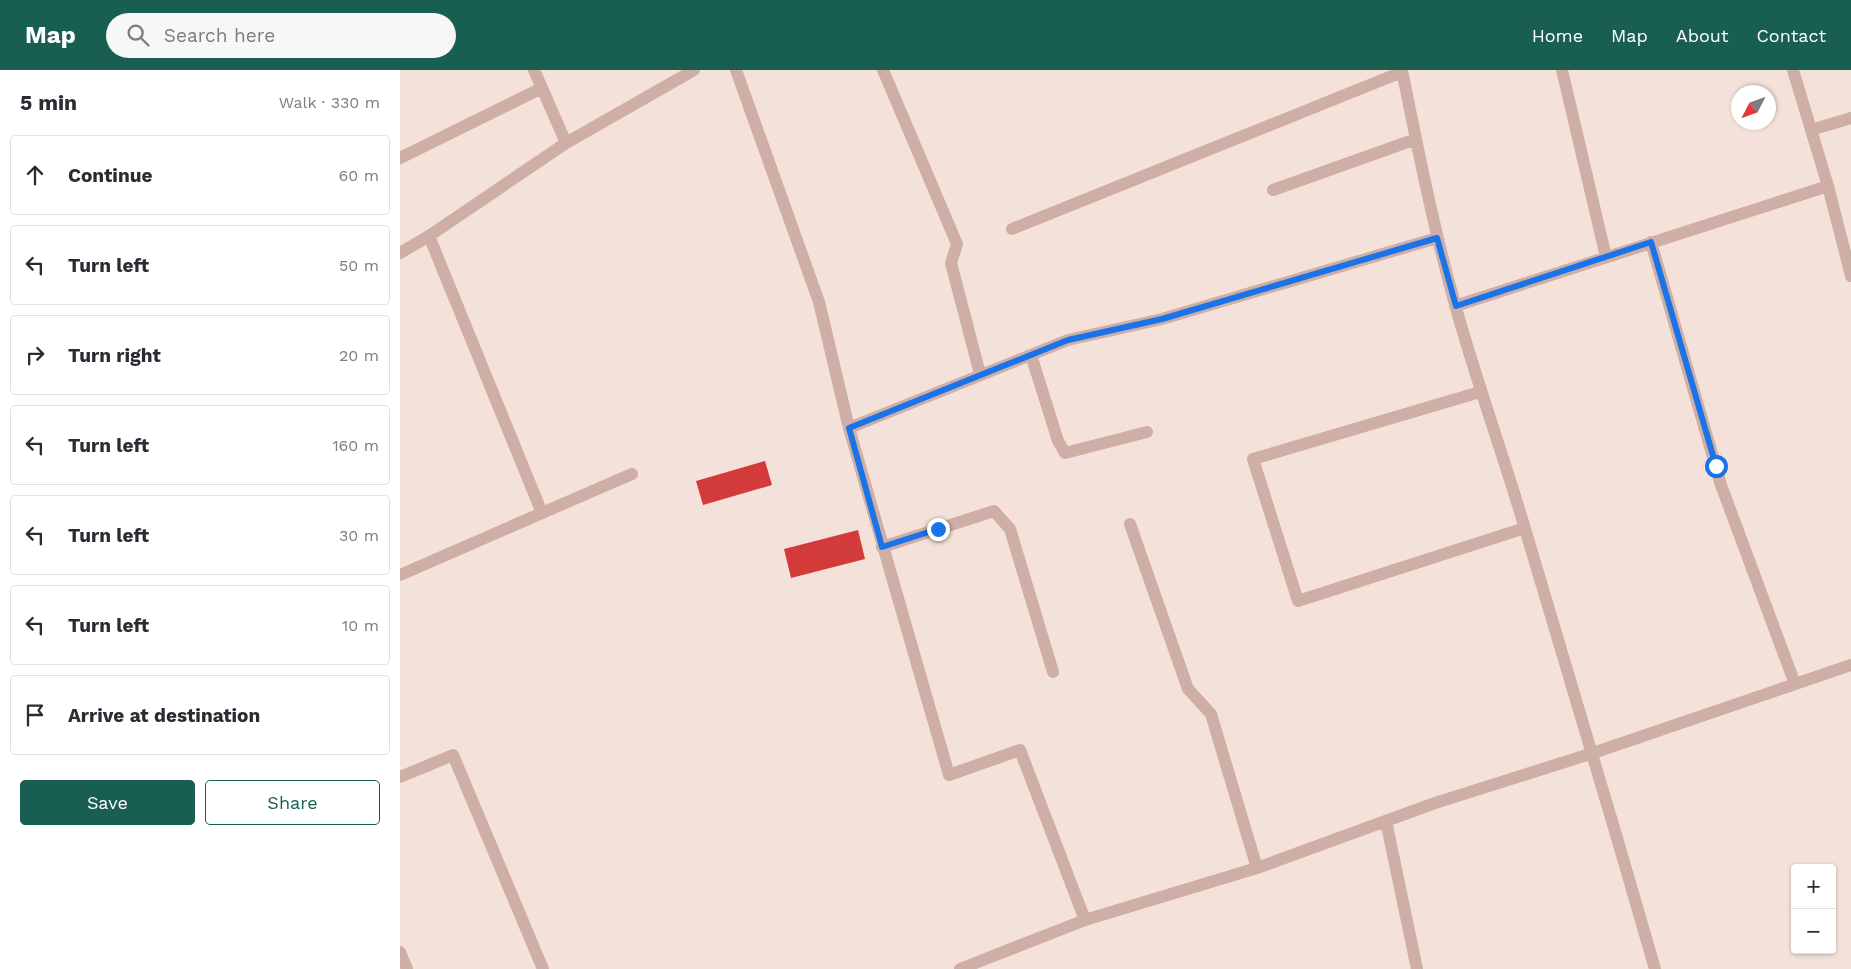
<!DOCTYPE html>
<html lang="en">
<head>
<meta charset="utf-8">
<style>
  body { margin:0; font-family:"Work Sans",sans-serif; background:#f7f7f7; color:#2b2b33 }
  .controls { position:absolute; right:15px; bottom:15px; display:grid; overflow:hidden; border-radius:5px; box-shadow:0 1px 4px #0004 }
  .controls button { width:45px; height:45px; display:grid; place-items:center; padding:0; border:0; border-bottom:1px solid #e1e1e2; background:#fff; color:#2b2b33; font:25px sans-serif }
  .compass { position:absolute; left:1331px; top:15px; width:45px; height:45px; border-radius:50%; background:#fff; box-shadow:0 1px 4px #0004; rotate:228deg }
  .stop { position:absolute; width:15px; height:15px; margin:-11px; border:4px solid #1a73e8; border-radius:50%; background:#fff }
  .stop.end { background:#1a73e8; border-color:#fff; box-shadow:0 1px 5px #0008 }
  .list { margin:0; padding:0; list-style:none }
  h2 { display:flex; justify-content:space-between; align-items:center; height:65px; margin:0; padding:0 20px; font-size:21px }
  h2 small { font-size:16px; font-weight:400; color:#7c7c81 }
  .list li { display:grid; grid-template-columns:32px 1fr auto; gap:15px; align-items:center; box-sizing:border-box; height:80px; margin:0 10px 10px; padding:0 10px; border:1px solid #e1e1e2; border-radius:5px }
  .list b { display:block; font-size:19px; white-space:nowrap }
  .list em { font-size:16px; font-style:normal; color:#7c7c81 }
  .actions { display:flex; gap:10px; padding:15px 20px }
  .actions a { flex:1; padding:11px 0; border:1px solid #185f52; border-radius:5px; text-align:center; font-size:18px; color:#185f52 }
  .actions .main { background:#185f52; color:#fff }
  .icon { flex:none; width:28px; height:28px; fill:none; stroke:currentColor; stroke-width:2; stroke-linecap:round; stroke-linejoin:round }
  .map { position:relative; flex:none; width:1451px; height:899px; overflow:hidden }
  header { display:flex; align-items:center; gap:30px; box-sizing:border-box; height:70px; padding:0 25px; background:#185f52; color:#fff }
  header strong { font-size:24px }
  nav { display:flex; gap:28px; margin-inline-start:auto; font-size:18px }
  .search { width:350px; height:45px; background:#f7f7f7; display:flex; align-items:center; gap:12px; box-sizing:border-box; padding:0 18px; border-radius:28px; color:#7c7c81; font-size:19px }
  main { display:flex }
  aside { flex:1; background:#fff }
  .map>svg:first-child { display:block }
  .building { fill:#d33a3a }
  .lines { fill:none; stroke-linecap:round; stroke-linejoin:round }
  .minor { stroke:#ceaea5; stroke-width:12 }
  .route { stroke:#1a73e8; stroke-width:6 }
</style>
</head>
<body>
<header>
<strong>Map</strong>
<div class="search"><svg class="icon" aria-label="search" viewBox="0 0 24 24"><circle cx="10" cy="10" r="6"/><path d="M15 15l6 6"/></svg>Search here</div>
<nav><a>Home</a><a>Map</a><a>About</a><a>Contact</a></nav>
</header>
<main>
<aside>
<h2>5 min<small>Walk · 330 m</small></h2>
<ul class="list">
<li><svg class="icon" aria-label="ahead" viewBox="0 0 24 24"><path d="M12 20V5M6 11l6-6 6 6"/></svg><div><b>Continue</b></div><em>60 m</em></li>
<li><svg class="icon" aria-label="left" viewBox="0 0 24 24"><path d="M17 20v-9H6M10 6l-5 5 5 5"/></svg><div><b>Turn left</b></div><em>50 m</em></li>
<li><svg class="icon" aria-label="right" viewBox="0 0 24 24"><path d="M7 20v-9h11M14 6l5 5-5 5"/></svg><div><b>Turn right</b></div><em>20 m</em></li>
<li><svg class="icon" aria-label="left" viewBox="0 0 24 24"><path d="M17 20v-9H6M10 6l-5 5 5 5"/></svg><div><b>Turn left</b></div><em>160 m</em></li>
<li><svg class="icon" aria-label="left" viewBox="0 0 24 24"><path d="M17 20v-9H6M10 6l-5 5 5 5"/></svg><div><b>Turn left</b></div><em>30 m</em></li>
<li><svg class="icon" aria-label="left" viewBox="0 0 24 24"><path d="M17 20v-9H6M10 6l-5 5 5 5"/></svg><div><b>Turn left</b></div><em>10 m</em></li>
<li><svg class="icon" aria-label="arrive" viewBox="0 0 24 24"><path d="M6 21V4h12l-3 4 3 4H6"/></svg><div><b>Arrive at destination</b></div></li>
</ul>
<div class="actions"><a class="main">Save</a><a>Share</a></div>
</aside>
<div class="map">
<svg width="1451" height="899" viewBox="0 0 1451 899">
  <rect width="100%" height="100%" fill="#f4e2da"/>
  <!-- building -->
  <path class="building" d="M 365,391 L 372,415 L 303,435 L 296,411 Z
    M 458,460 L 465,489 L 391,508 L 384,479 Z"/>
  <g class="lines">
    <!-- minor -->
    <path class="minor" d="M 134,0 L 142,18
      M 336,0 L 419,232 L 449,358 L 549,705 L 620,680 L 685,850
      M 483,0 L 557,174 L 551,193 L 580,304
      M 1002,0 C 1018,80 1034,160 1056,238 C 1077,313 1104,387 1126,462 C 1170,607 1213,753 1255,899
      M 1162,0 L 1206,187
      M 1393,0 L 1428,116 L 1451,206
      M 1411,60 L 1451,48
      M 0,88 L 142,18 L 166,73
      M 873,120 L 1016,69
      M 612,159 L 1002,2
      M 1251,172 L 1321,415 L 1395,614
      M 0,183 L 29,166 L 166,73 L 294,0
      M 1055,236 L 1428,116
      M 631,285 L 658,371 L 665,383 L 747,362
      M 1080,322 L 853,389 L 898,531 L 1125,458
      M 449,358 L 668,270 L 762,249 L 1037,168
      M 142,443 L 232,404
      M 730,454 L 788,619 L 811,644 L 857,798
      M 482,477 L 594,441 L 610,459 L 653,602
      M 0,505 L 142,443 L 29,166
      M 0,707 L 53,685 L 143,899
      M 986,751 L 1017,899
      M 0,882 L 7,899
      M 560,899 L 685,850 L 857,798 L 1035,733 L 1193,683 L 1451,595"/>
  </g>
  <g class="lines">
    <!-- route -->
    <path class="route" d="M 538,459 L 482,477 L 449,358 L 668,270 L 762,249 L 1037,168 L 1056,236 L 1251,172 L 1316,396"/>
  </g>
</svg>
<div class="controls">
<button>+</button>
<button>−</button>
</div>
<svg class="compass" viewBox="-18 -18 36 36"><path d="M0-13l5 13h-10z" fill="#e53935"/><path d="M0 13l5-13h-10z" fill="#7c7c81"/></svg>
<div class="stop" style="left:1316px;top:396px"></div>
<div class="stop end" style="left:538px;top:459px"></div>
</div>
</main>
</body>
</html>
